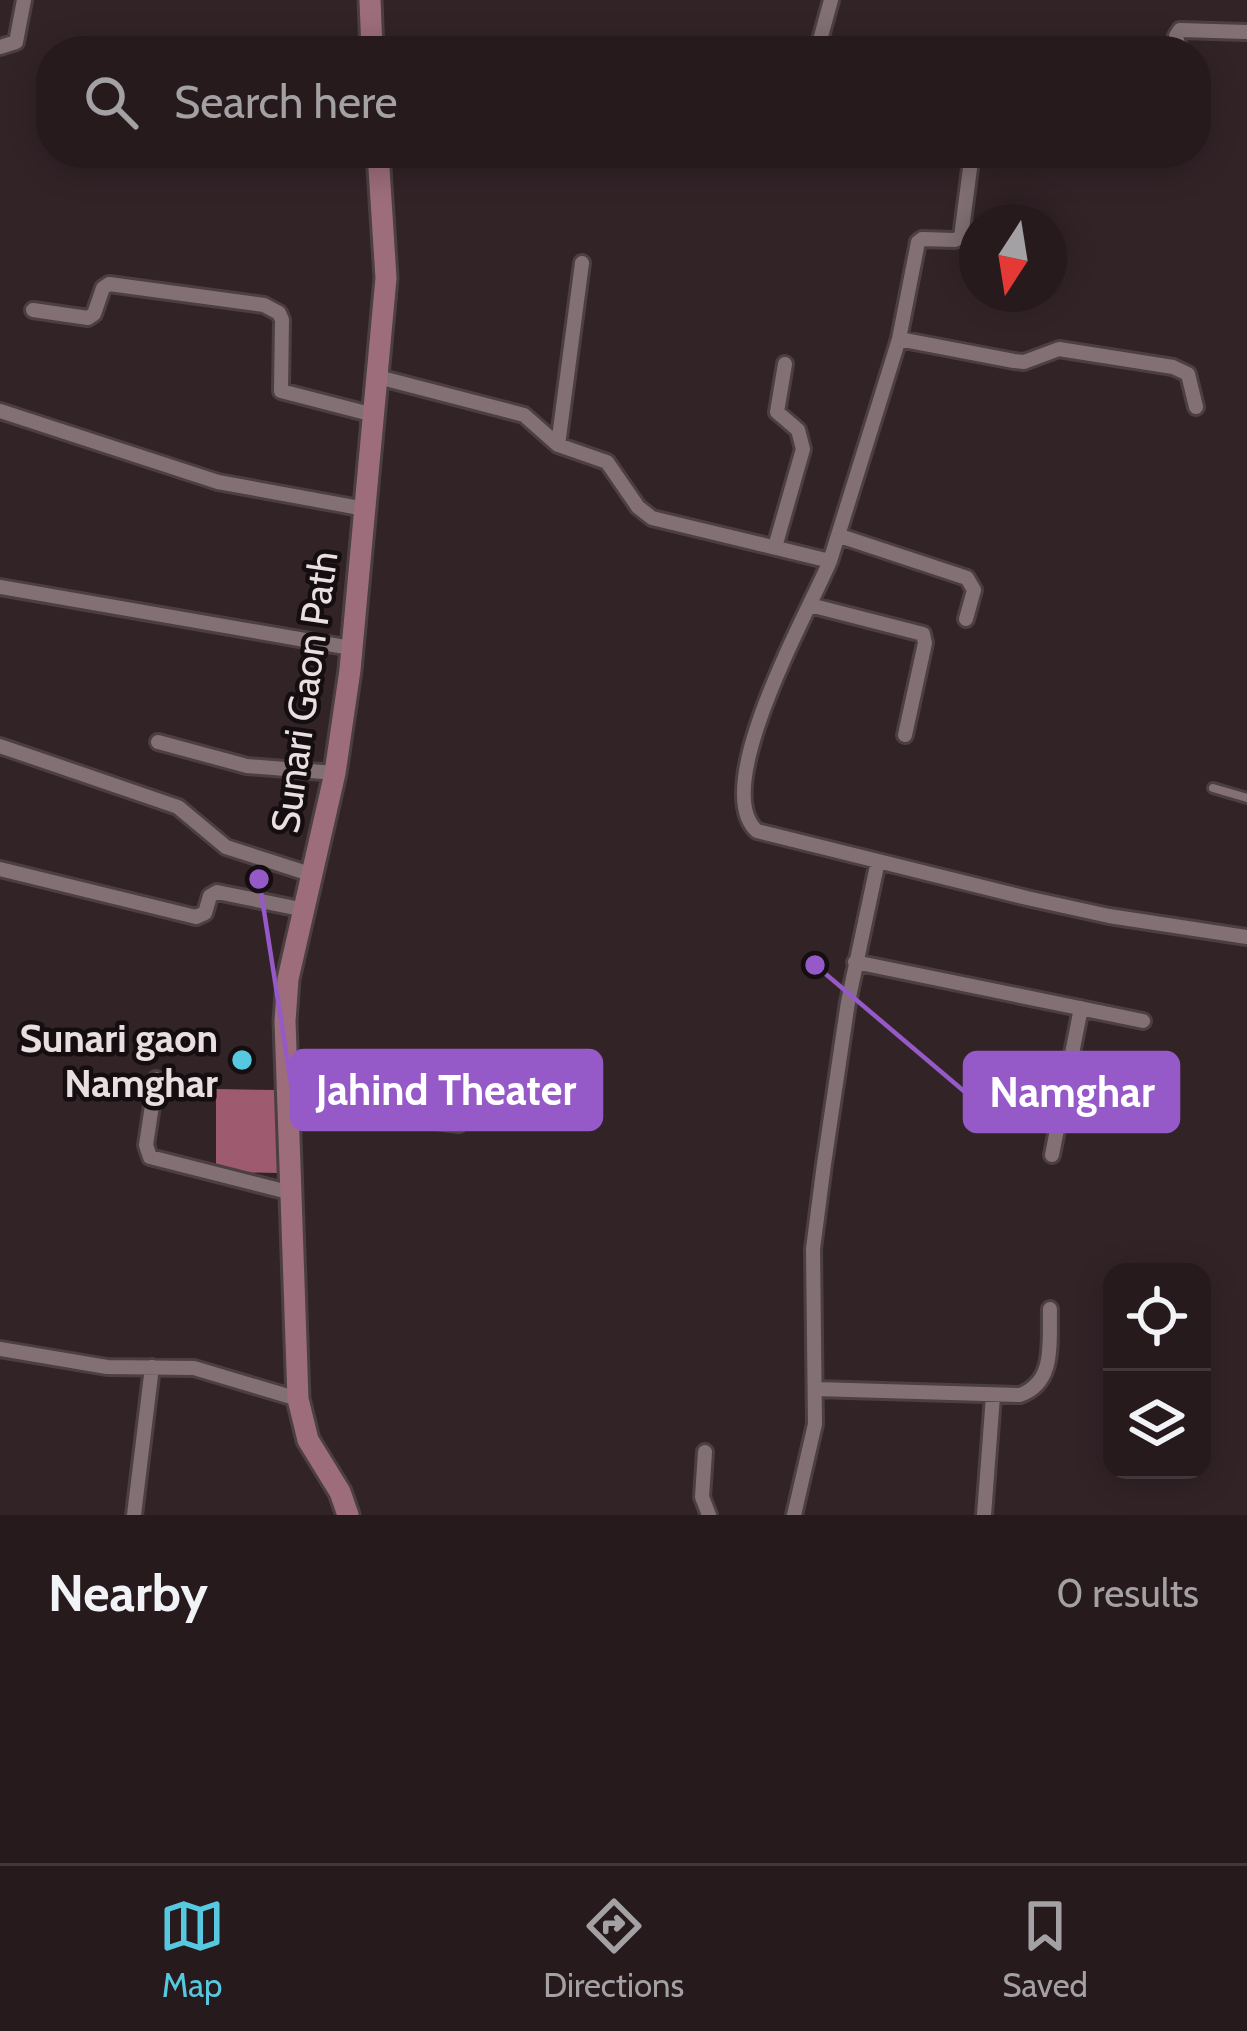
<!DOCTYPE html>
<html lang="en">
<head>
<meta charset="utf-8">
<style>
  body { margin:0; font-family:Cabin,sans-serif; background:#32272a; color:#f1f3f6 }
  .controls { position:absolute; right:36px; bottom:36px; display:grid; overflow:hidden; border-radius:24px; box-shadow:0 6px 30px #0003 }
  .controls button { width:108px; height:108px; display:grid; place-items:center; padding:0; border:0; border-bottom:3px solid #42383b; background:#261a1d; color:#f1f3f6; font:60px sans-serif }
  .compass { position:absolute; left:959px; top:204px; width:108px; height:108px; border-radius:50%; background:#261a1d; box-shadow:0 6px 30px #0003; rotate:192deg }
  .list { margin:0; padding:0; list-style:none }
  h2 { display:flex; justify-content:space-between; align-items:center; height:156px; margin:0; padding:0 48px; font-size:51px }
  h2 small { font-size:39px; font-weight:400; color:#a4a1a4 }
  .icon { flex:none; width:66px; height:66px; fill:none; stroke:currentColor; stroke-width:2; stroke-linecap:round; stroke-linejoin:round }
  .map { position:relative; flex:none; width:1247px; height:1515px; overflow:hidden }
  .search { position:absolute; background:#261a1d; box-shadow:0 6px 30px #0003; left:36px; right:36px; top:36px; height:132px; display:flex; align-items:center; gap:30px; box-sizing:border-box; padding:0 42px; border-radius:48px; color:#a4a1a4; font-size:45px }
  .sheet { height:348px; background:#261a1d }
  nav { display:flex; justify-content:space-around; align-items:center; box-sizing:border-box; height:168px; border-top:3px solid #42383b; background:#261a1d; font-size:33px; color:#a4a1a4 }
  nav a { display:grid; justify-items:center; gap:6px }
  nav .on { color:#56c9e0 }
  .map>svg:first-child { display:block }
  .water { fill:#9e5a6e }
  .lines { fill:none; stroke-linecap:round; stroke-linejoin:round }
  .lane-casing { stroke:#4b3f42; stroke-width:14 }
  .street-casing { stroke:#4b3f42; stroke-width:20 }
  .secondary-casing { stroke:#4b3f42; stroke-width:27 }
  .lane { stroke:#827074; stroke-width:8 }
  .street { stroke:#827074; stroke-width:14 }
  .secondary { stroke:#9d6d7b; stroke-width:21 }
  .poi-dot { fill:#56c9e0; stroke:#150e10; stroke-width:4.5 }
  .labels { text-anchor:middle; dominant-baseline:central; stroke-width:9; stroke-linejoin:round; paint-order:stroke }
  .street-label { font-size:39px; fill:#e9dfe1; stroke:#150e10 }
  .poi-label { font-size:39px; font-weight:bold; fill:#e9dfe1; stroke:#150e10; text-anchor:end }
  .leader { fill:none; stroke:#9659c8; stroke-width:4.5 }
  .callout-dot { fill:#9659c8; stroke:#150e10; stroke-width:4.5 }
  .callout { fill:#9659c8; stroke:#9659c8; stroke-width:4.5 }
  .callout-label { font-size:42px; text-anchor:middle; font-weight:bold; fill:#fff }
</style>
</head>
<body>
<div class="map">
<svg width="1247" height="1515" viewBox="0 0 1247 1515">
  <rect width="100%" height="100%" fill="#322327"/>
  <!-- water -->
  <path class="water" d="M 216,1089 L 276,1090 L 278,1173 L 216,1172 Z"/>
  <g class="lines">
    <!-- lane casing -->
    <g class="lane-casing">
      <path id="lane" d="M 1213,788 L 1247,798"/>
    </g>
    <!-- street casing -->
    <g class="street-casing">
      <path id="street" d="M 0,47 L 16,42 L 24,0
        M 817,51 L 831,0
        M 1180,51 L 1176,36 L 1180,30 L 1247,32
        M 33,310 L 88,318 L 94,314 L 103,288 L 109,284 L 264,305 L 279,313 L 282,320 L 281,391 L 374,415
        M 899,339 L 1014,361 L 1024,362 L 1059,349 L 1173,367 L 1188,374 L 1196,407
        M 378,377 L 524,415 L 558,445 L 607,462 L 638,507 L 652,518 L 830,561 C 810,609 708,788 757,831 L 1027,898 L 1109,916 L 1247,937
        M 0,411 L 218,482 L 365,509
        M 558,445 L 582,263
        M 840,536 L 967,578 L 974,590 L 966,619
        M 775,547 L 803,449 L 798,430 L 777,412 L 785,364
        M 830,561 L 899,339 L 918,242 L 922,239 L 955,240 L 961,237 L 972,153
        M 0,587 L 351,648
        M 810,605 L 923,634 L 925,643 L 905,735
        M 158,742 L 247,766 L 335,773
        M 0,746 L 178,807 L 226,847 L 313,875
        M 0,869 L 196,917 L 205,913 L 210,896 L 217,892 L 305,910
        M 855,962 L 1143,1021
        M 156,1079 L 146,1145 L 150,1157 L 292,1193
        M 288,1102 L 459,1124
        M 1052,1155 L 1081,1008
        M 0,1349 L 107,1367 L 194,1368 L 298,1399
        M 816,1389 L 1020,1395 C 1056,1382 1049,1342 1050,1309
        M 705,1452 L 702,1497 L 709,1515
        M 134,1515 L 152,1367
        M 794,1515 L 815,1424 L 813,1249 L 824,1164 L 848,1002 L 878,861
        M 984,1515 L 993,1396"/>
    </g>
    <!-- secondary casing -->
    <g class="secondary-casing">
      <path id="secondary" d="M 370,0 L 372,51
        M 348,1515 L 340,1492 L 308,1440 L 298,1399 L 285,1021 L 288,979 L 335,773 L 350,670 L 386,278 L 378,153"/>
    </g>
    <!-- lane -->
    <use href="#lane" class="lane"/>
    <!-- street -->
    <use href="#street" class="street"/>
    <!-- secondary -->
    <use href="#secondary" class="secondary"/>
  </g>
  <!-- markers -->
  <circle class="poi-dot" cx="242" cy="1060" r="12"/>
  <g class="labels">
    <!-- street labels -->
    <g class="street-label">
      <text transform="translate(304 692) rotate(-82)">Sunari Gaon Path</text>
    </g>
    <!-- poi labels -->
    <g class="poi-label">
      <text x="218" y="1038">Sunari gaon<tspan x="218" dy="45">Namghar</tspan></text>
    </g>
  </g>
  <!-- callouts -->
  <path class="leader" d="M259 879L292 1090M815 965L965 1092"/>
  <g class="callout-dot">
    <circle cx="259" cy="879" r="12"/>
    <circle cx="815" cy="965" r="12"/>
  </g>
  <g class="callout">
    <rect x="292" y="1051" width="309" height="78" rx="12"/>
    <rect x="965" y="1053" width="213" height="78" rx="12"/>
  </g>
  <g class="callout-label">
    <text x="446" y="1105">Jahind Theater</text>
    <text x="1072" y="1107">Namghar</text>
  </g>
</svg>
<div class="controls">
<button><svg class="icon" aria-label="locate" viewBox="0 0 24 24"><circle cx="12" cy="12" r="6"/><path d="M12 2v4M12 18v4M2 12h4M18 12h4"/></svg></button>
<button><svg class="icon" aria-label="layers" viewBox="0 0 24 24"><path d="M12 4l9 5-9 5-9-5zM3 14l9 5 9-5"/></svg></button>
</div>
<svg class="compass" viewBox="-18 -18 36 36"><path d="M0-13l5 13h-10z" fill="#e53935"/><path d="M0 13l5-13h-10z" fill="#a4a1a4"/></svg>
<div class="search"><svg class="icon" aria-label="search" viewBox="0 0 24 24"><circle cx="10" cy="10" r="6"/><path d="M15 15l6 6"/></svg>Search here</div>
</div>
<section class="sheet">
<h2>Nearby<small>0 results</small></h2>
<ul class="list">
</ul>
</section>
<nav>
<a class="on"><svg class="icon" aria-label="map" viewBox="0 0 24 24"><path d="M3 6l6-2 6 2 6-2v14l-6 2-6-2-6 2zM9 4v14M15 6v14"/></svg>Map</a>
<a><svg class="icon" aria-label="directions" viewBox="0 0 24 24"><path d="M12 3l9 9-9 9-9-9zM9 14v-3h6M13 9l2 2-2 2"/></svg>Directions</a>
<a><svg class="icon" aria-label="saved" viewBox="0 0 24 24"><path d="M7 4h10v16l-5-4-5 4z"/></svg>Saved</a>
</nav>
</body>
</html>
